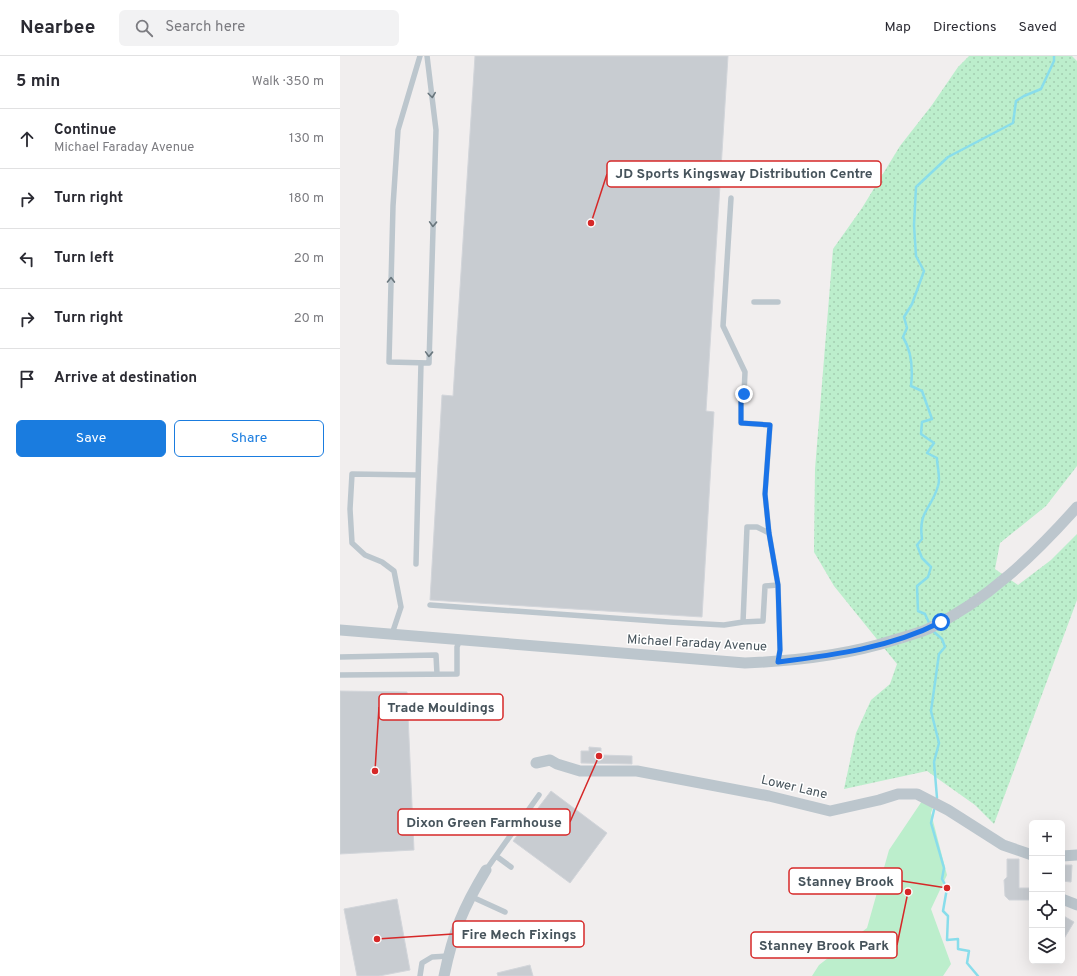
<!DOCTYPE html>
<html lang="en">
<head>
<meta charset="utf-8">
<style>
  body { margin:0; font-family:Overpass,sans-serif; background:#f2f2f3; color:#2b2b33 }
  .controls { position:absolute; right:12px; bottom:12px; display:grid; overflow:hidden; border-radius:6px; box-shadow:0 4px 16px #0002 }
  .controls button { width:36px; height:36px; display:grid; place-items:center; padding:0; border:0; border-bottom:1px solid #e1e1e2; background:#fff; color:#2b2b33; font:20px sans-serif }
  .stop { position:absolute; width:12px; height:12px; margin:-9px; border:3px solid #1a73e8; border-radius:50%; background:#fff }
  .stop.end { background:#1a73e8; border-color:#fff; box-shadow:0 1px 4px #0008 }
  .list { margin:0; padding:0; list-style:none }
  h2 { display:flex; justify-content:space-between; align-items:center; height:52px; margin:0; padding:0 16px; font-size:17px }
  h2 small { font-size:13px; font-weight:400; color:#7c7c81 }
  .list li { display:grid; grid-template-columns:26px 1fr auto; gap:12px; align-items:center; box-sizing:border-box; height:60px; padding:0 16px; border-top:1px solid #e1e1e2 }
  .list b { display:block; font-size:15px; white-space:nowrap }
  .list p { margin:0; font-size:13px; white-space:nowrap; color:#7c7c81 }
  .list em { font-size:13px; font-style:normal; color:#7c7c81 }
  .actions { display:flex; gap:8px; padding:12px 16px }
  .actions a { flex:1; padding:9px 0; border:1px solid #1a7cdf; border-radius:6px; text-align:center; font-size:14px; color:#1a7cdf }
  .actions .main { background:#1a7cdf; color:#fff }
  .icon { flex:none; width:22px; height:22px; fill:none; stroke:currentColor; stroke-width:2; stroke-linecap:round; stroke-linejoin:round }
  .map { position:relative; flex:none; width:737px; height:920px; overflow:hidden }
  header { display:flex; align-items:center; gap:24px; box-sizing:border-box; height:56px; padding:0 20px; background:#fff; border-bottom:1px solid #e1e1e2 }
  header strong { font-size:19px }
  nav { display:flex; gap:22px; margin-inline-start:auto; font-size:14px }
  .search { width:280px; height:36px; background:#f2f2f3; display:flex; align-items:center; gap:10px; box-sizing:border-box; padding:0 14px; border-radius:6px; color:#7c7c81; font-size:15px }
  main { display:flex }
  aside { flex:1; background:#fff }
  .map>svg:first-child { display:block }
  .grass { fill:url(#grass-dots) }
  .park { fill:#bceecc }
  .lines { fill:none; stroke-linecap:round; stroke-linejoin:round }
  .stream { stroke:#89ddeb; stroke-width:2.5 }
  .building { fill:#c8ccd1; stroke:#d2d5da }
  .service { stroke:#bcc6cd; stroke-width:5.5 }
  .minor { stroke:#bcc6cd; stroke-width:11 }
  .oneway { stroke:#69767d }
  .route { stroke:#1a73e8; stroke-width:5 }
  .labels { text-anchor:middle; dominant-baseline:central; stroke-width:3; stroke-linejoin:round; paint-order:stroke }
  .street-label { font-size:13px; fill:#46535b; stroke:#fff }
  .leader { fill:none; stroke:#d62828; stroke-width:1.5 }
  .callout-dot { fill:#d62828; stroke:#fff; stroke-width:1.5 }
  .callout { fill:#fff; stroke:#d62828; stroke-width:1.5 }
  .callout-label { font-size:14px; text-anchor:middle; font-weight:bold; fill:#46535b }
</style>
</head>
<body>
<header>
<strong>Nearbee</strong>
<div class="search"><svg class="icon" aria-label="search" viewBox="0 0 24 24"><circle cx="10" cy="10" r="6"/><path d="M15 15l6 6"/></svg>Search here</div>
<nav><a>Map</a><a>Directions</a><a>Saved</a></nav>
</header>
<main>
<aside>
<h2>5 min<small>Walk · 350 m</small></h2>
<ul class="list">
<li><svg class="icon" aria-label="ahead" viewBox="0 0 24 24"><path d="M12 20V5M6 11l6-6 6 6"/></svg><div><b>Continue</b><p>Michael Faraday Avenue</p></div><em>130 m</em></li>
<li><svg class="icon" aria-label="right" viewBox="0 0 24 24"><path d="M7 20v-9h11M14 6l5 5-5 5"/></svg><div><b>Turn right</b></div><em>180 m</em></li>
<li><svg class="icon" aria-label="left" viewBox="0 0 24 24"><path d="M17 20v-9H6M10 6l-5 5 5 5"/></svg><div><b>Turn left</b></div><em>20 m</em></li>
<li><svg class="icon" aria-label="right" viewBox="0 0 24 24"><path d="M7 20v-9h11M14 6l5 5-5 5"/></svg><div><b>Turn right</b></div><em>20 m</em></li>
<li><svg class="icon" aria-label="arrive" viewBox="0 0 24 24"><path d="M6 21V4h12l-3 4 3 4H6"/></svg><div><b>Arrive at destination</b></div></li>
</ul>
<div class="actions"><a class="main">Save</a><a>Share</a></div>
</aside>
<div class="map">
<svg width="737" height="920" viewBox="0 0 737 920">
  <defs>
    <pattern id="grass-dots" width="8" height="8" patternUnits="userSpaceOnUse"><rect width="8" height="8" fill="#bceecc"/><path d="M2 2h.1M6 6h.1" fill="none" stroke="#a3ceb1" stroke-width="1.8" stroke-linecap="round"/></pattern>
  </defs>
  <rect width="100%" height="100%" fill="#f1eeee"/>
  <!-- grass -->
  <path class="grass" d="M 629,0 L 732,0 L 737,5 L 737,410 L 706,450 L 660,487 L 655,513 L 678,529 L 711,504 L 737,478 L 737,544 L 654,768 L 635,749 L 587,715 L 504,733 L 516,677 L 531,644 L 550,628 L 557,608 L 494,530 L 474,496 L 475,413 L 493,193 L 522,152 L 560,90 L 592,49 L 618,11 Z"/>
  <!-- park -->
  <path class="park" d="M 582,745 L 594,748 L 591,757 L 607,819 L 591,853 L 611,908 L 603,920 L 472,920 L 479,909 L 527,872 L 549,794 Z"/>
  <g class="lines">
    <!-- stream -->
    <path class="stream" d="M 590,569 L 585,558 L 578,555 L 577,530 L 588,521 L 591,511 L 582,502 L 577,489 L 582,483 C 578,455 591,454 598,430 C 601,423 597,411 597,402 L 587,397 L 594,387 L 581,378 L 582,366 L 592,363 L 582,335 L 571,330 C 573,313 572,296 563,281 L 567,272 L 564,261 L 572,248 L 584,215 L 576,200 L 574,169 L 576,131 L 608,101 L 673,67 L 676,45 L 684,40 L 701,33 L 714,5 L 714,0
      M 593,575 L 602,583 L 605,591 L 599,598 L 591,655 L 599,687 L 594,706 L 597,742
      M 594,754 L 591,767 L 604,812 L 602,823 L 607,832 L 603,855 L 608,860 L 607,884 L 618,883 L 618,893 L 629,895 L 627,907 L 638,920"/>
  </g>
  <!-- building -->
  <path class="building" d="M 135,0 L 388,0 L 366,355 L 374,356 L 362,561 L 90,544 L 102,339 L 113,340 Z
    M 0,635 L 67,636 L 74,794 L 0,798 Z
    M 249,691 L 261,692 L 261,699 L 292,700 L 292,708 L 241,707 L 241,695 L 249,695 Z
    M 211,735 L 267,777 L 230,827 L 173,785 Z
    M 667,803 L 679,803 L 679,832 L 692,832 L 692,844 L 669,844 L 665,840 L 664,824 L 667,821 Z
    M 722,809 L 732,809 L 731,826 L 722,825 Z
    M 57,843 L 70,914 L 39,920 L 17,920 L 4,853 Z
    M 722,859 L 734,866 L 722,886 Z
    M 190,909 L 193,920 L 158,920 L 157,917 Z"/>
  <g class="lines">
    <!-- service -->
    <path class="service" d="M 80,0 L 58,74 L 53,150 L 49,306 L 89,307 L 96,74 L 87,0
      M 391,142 L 383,270 L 405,316 L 404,338 L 401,346 L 401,367 L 430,369 L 425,438 L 429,477 L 438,529 L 440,594 L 438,606
      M 414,246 L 438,246
      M 76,508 L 81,307
      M 90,549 L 329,566 L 384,569 L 403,566 L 407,471 L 417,471 L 429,477
      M 403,566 L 423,565 L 425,530 L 438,529
      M 52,578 L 61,551 L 54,515 L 42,506 L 25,499 L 12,487 L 10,453 L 12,418 L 77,419
      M 0,601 L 96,599 L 97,618
      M 0,619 L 117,618 L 117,591 L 120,583
      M 156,800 L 171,811
      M 146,814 L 199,739
      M 130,840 L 165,856
      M 80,920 L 82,907 L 92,901 L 108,900"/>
    <!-- minor -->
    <path class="minor" d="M 0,574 L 405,607 C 454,605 503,600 551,585 C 563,581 576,578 588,573 C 647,545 695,498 737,451
      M 196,707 L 210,704 L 217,708 L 240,715 L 297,715 L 429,740 L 490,755 L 539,744 L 558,738 L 577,738 L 608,754 L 663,789 L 692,799
      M 722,800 L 737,799
      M 722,843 L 737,849
      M 104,920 C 113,876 123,852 146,814"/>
  </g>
  <!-- one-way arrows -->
  <defs><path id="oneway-chevron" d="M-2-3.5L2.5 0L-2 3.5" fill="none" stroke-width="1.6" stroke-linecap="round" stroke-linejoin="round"/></defs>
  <g class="oneway">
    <use href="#oneway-chevron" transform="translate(92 39) rotate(83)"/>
    <use href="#oneway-chevron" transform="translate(93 168) rotate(92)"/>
    <use href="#oneway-chevron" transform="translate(51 224) rotate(-89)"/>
    <use href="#oneway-chevron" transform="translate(89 298) rotate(92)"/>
  </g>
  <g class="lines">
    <!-- route -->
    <path class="route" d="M 404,338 L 401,346 L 401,367 L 430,369 L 425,438 L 429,477 L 438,529 L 440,594 L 438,606 C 494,599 550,592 601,566"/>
  </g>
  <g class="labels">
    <!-- street labels -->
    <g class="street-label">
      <text transform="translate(357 588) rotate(3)">Michael Faraday Avenue</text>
      <text transform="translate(454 732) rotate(13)">Lower Lane</text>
    </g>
  </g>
  <!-- callouts -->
  <path class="leader" d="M251 167L267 118M35 715L39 651M259 700L230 766M607 832L562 825M37 883L113 878M568 836L557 889"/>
  <g class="callout-dot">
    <circle cx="251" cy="167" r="4"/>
    <circle cx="35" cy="715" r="4"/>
    <circle cx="259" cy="700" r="4"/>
    <circle cx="607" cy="832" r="4"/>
    <circle cx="37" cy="883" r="4"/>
    <circle cx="568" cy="836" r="4"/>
  </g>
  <g class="callout">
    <rect x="267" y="105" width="274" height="26" rx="4"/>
    <rect x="39" y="638" width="124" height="26" rx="4"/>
    <rect x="58" y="753" width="172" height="26" rx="4"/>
    <rect x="449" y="812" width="113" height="26" rx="4"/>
    <rect x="113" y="865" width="131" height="26" rx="4"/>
    <rect x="411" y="876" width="146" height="26" rx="4"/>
  </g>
  <g class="callout-label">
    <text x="404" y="122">JD Sports Kingsway Distribution Centre</text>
    <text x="101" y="656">Trade Mouldings</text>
    <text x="144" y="771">Dixon Green Farmhouse</text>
    <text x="506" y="830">Stanney Brook</text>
    <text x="179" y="883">Fire Mech Fixings</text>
    <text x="484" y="894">Stanney Brook Park</text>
  </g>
</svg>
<div class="controls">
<button>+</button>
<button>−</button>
<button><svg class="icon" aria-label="locate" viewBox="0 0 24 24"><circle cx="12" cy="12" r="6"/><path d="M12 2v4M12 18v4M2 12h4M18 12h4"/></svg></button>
<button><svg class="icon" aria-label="layers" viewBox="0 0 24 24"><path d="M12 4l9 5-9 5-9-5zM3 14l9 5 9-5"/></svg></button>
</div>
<div class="stop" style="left:601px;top:566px"></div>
<div class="stop end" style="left:404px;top:338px"></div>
</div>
</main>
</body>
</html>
